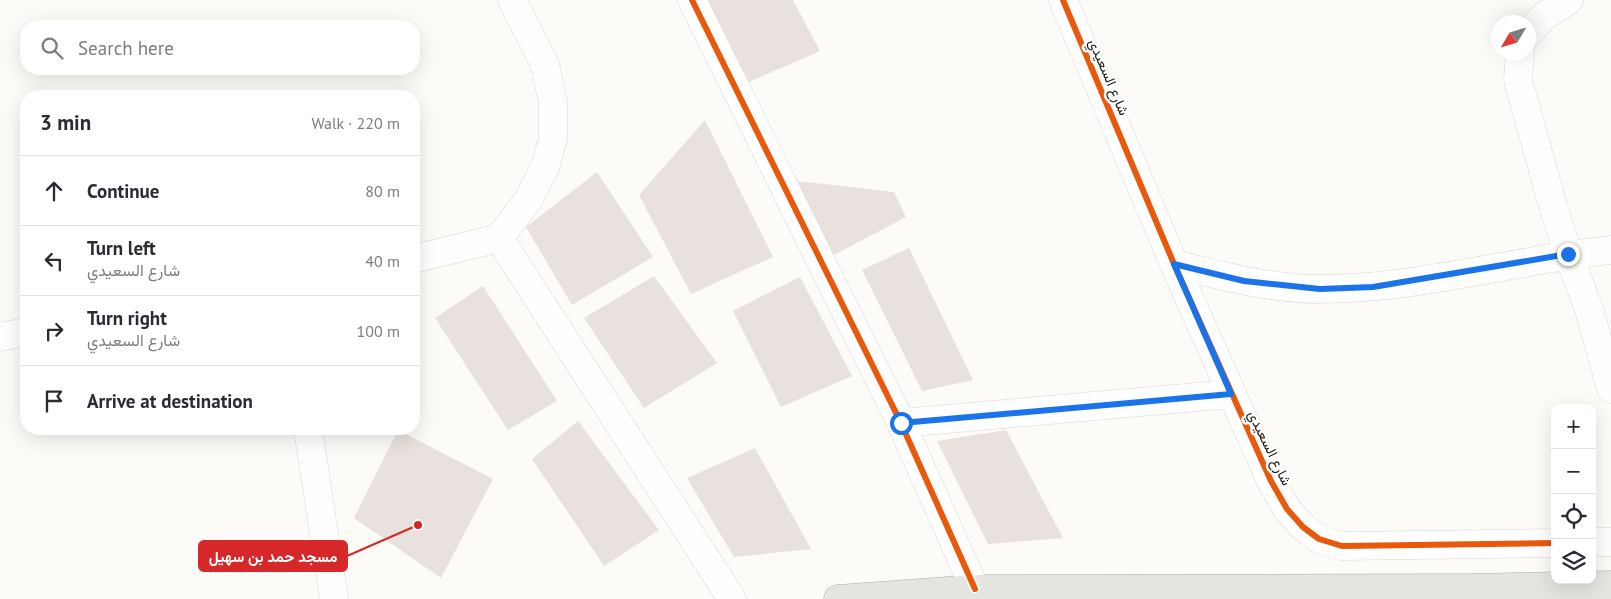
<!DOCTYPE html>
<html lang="en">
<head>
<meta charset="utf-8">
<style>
  body { margin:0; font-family:"PT Sans",Vazirmatn,sans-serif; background:#f7f7f7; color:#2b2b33 }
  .controls { position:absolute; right:15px; bottom:15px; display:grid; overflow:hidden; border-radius:10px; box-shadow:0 5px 20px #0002 }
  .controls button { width:45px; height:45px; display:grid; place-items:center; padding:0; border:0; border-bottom:1px solid #e1e1e2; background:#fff; color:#2b2b33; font:25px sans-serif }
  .compass { position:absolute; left:1491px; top:15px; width:45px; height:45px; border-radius:50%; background:#fff; box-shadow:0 5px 20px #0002; rotate:232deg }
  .stop { position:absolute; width:15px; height:15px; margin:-11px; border:4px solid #1a73e8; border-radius:50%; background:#fff }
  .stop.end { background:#1a73e8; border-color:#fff; box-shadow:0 1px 5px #0008 }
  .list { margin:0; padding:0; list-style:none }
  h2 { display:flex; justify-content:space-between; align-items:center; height:65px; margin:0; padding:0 20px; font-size:21px }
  h2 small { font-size:16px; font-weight:400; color:#7c7c81 }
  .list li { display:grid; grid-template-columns:32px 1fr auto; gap:15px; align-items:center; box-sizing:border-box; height:70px; padding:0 20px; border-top:1px solid #e1e1e2 }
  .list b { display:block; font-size:19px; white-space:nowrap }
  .list p { margin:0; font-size:16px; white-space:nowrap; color:#7c7c81 }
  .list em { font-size:16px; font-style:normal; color:#7c7c81 }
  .icon { flex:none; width:28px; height:28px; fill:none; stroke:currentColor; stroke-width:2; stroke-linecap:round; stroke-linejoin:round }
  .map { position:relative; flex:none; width:1611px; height:599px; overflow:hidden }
  .search { position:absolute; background:#fff; box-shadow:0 5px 20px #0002; left:20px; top:20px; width:400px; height:55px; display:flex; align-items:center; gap:12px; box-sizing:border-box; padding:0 18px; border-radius:20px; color:#7c7c81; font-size:19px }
  .panel { position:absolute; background:#fff; box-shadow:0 5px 20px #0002; left:20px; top:90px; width:400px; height:345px; border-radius:20px }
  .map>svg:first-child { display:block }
  .building { fill:#e8e1dd }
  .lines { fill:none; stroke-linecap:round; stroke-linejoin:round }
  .minor-casing { stroke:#dad7d2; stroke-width:29 }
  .trunk-casing { stroke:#aeafa4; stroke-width:29 }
  .minor { stroke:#fffefe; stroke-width:28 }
  .trunk { stroke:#e4e5de; stroke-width:28 }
  .cycleway-casing { stroke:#fff; stroke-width:9 }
  .cycleway { stroke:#e8590c; stroke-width:6 }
  .route { stroke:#1a73e8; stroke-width:6 }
  .labels { text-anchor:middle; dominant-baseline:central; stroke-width:5; stroke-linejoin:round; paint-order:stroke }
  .street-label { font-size:14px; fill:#1c1811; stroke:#fff }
  .leader { fill:none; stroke:#d62828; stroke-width:2 }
  .callout-dot { fill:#d62828; stroke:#fff; stroke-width:2 }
  .callout { fill:#d62828; stroke:#d62828; stroke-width:2 }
  .callout-label { font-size:15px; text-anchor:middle; font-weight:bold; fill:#fff }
</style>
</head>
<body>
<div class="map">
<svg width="1611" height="599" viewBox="0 0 1611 599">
  <rect width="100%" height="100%" fill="#fdfbf8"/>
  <!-- building -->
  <path class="building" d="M 706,0 L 793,0 L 820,51 L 749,82 Z
    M 705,120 L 773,257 L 691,294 L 639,195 Z
    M 597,172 L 653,257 L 572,305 L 526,227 Z
    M 789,180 L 894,192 L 906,217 L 830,257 Z
    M 909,248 L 973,380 L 922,391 L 862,270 Z
    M 654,276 L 717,363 L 644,408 L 584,318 Z
    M 800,277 L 852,376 L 781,407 L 733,311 Z
    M 483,286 L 557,401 L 508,430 L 435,318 Z
    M 578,421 L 659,530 L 604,566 L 532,459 Z
    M 398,430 L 493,479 L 441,578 L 354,518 Z
    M 1006,430 L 1063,538 L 988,544 L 937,441 Z
    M 755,448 L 811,549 L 734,557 L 687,478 Z"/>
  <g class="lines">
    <!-- minor casing -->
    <g class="minor-casing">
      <path id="minor" d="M 692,0 L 901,423 L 975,589
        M 1063,0 L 1174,264 L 1271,481 L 1287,509 L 1303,527 L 1319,539 L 1342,546 L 1555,543
        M 1528,34 L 1543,17 L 1569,0
        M 1520,52 L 1518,80 L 1551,199 L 1568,254 L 1589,309 L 1611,389
        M 499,238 L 732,599
        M 414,259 L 499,238 L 528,200 L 545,167 L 553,139 L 553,103 L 545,65 L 512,0
        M 1174,264 C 1222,276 1271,289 1321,289 C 1417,289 1515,260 1611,250
        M 0,337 L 26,332
        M 901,423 L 1231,394
        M 308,429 L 334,599
        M 1592,542 L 1611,542"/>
    </g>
    <!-- trunk casing -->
    <g class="trunk-casing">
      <path id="trunk" d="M 838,599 L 975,589 L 1470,588 L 1611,585"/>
    </g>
    <!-- minor -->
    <use href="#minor" class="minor"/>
    <!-- trunk -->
    <use href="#trunk" class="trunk"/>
    <!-- cycleway casing -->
    <g class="cycleway-casing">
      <path id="cycleway" d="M 692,0 L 901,423 L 975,589
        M 1063,0 L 1174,264 L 1271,481 L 1287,509 L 1303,527 L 1319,539 L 1342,546 L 1555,543"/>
    </g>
    <!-- cycleway -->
    <use href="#cycleway" class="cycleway"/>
  </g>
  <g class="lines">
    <!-- route -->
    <path class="route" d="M 901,423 L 1231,394 L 1174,264 L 1244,281 L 1320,289 L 1373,287 L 1568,254"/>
  </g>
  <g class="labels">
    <!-- street labels -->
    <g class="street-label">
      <text transform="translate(1109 77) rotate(67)">شارع السعيدي</text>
      <text transform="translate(1270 448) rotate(64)">شارع السعيدي</text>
    </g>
  </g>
  <!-- callouts -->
  <path class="leader" d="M418 525L347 556"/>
  <circle class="callout-dot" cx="418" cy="525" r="5"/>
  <rect class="callout" x="199" y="541" width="148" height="30" rx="5"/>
  <g class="callout-label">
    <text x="273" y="562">مسجد حمد بن سهيل</text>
  </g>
</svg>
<div class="controls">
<button>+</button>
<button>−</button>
<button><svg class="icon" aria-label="locate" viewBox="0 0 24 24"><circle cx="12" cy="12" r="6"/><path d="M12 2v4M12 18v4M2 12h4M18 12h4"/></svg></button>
<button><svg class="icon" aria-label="layers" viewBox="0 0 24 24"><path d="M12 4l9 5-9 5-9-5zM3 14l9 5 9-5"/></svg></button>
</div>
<svg class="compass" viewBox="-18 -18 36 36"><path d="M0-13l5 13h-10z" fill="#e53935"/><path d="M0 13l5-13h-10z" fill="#7c7c81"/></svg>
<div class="stop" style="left:901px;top:423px"></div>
<div class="stop end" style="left:1568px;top:254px"></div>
<div class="search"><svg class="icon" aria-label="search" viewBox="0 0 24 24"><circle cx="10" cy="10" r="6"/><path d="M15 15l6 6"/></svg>Search here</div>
<section class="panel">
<h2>3 min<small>Walk · 220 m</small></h2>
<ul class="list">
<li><svg class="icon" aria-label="ahead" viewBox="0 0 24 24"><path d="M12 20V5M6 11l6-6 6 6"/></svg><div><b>Continue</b></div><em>80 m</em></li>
<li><svg class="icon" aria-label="left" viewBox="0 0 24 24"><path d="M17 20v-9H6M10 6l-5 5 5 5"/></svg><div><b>Turn left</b><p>شارع السعيدي</p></div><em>40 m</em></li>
<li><svg class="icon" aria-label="right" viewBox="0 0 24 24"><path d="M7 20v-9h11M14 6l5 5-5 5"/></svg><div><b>Turn right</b><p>شارع السعيدي</p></div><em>100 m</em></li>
<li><svg class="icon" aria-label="arrive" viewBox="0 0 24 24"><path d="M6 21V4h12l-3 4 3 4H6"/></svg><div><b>Arrive at destination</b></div></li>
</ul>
</section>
</div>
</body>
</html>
